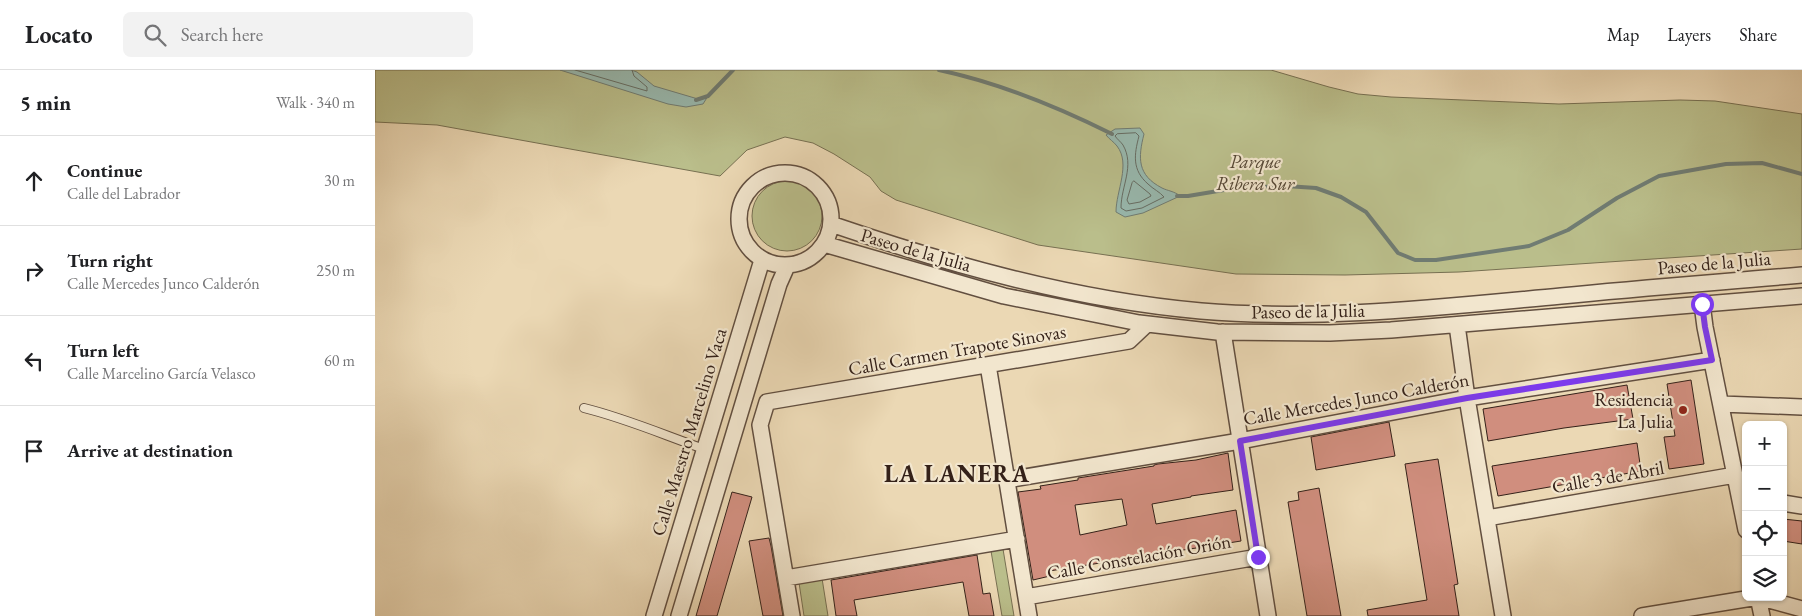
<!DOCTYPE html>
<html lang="en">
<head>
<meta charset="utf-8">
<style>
  body { margin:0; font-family:"EB Garamond",serif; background:#f2f2f2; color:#202124 }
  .controls { position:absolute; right:15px; bottom:15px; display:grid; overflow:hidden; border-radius:8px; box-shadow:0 1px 4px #0004 }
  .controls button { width:45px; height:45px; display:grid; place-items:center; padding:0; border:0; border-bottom:1px solid #e0e0e0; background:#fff; color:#202124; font:25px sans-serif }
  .stop { position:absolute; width:15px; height:15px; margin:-11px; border:4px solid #7c3aed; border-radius:50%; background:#fff }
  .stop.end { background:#7c3aed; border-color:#fff; box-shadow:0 1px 5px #0008 }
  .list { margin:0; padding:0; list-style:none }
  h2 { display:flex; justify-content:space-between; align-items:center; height:65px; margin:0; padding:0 20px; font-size:21px }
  h2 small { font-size:16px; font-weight:400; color:#757577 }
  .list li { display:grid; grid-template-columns:32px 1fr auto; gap:15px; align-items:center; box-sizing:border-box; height:90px; padding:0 20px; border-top:1px solid #e0e0e0 }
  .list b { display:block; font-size:19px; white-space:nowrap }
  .list p { margin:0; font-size:16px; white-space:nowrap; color:#757577 }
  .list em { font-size:16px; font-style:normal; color:#757577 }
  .icon { flex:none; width:28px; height:28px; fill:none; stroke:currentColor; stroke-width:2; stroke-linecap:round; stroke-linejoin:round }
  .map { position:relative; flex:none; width:1427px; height:546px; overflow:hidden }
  header { display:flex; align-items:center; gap:30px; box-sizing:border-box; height:70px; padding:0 25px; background:#fff; border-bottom:1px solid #e0e0e0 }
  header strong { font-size:24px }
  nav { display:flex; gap:28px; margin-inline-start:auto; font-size:18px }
  .search { width:350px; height:45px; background:#f2f2f2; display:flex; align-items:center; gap:12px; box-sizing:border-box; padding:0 18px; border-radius:8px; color:#757577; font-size:19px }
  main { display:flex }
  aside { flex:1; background:#fff }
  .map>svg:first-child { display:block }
  .green { fill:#babe8b; stroke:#777052 }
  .water { fill:#98b9af; stroke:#707c73 }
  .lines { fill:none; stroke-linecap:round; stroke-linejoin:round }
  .shore { stroke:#666d64; stroke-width:1 }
  .stream { stroke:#707c73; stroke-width:4 }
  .building { fill:#d08e7e; stroke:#342119; fill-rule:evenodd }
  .lane-casing { stroke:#624f40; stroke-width:10 }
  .street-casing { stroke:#624f40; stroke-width:18 }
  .lane { stroke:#f2e6ce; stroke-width:8 }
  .street { stroke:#f2e6ce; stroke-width:15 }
  .route { stroke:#7c3aed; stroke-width:6 }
  .poi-dot { fill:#8f2418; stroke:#f2e6ce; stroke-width:2 }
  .labels { text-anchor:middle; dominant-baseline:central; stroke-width:4.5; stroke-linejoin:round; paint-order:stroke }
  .park-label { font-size:19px; font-style:italic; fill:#564836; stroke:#f2e6ce }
  .street-label { font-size:19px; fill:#342119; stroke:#f2e6ce }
  .poi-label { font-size:19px; fill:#342119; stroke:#f2e6ce; text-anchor:end }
  .district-label { font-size:24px; font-weight:bold; letter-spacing:1px; fill:#342119; stroke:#f2e6ce }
</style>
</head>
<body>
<header>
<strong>Locato</strong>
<div class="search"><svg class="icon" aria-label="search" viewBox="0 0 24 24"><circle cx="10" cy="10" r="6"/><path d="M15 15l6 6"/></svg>Search here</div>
<nav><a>Map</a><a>Layers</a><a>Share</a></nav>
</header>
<main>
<aside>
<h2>5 min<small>Walk · 340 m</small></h2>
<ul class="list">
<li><svg class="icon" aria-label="ahead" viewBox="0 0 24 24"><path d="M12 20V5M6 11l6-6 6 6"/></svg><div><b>Continue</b><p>Calle del Labrador</p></div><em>30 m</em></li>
<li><svg class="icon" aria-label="right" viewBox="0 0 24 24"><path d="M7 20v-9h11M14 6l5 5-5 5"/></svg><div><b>Turn right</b><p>Calle Mercedes Junco Calderón</p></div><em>250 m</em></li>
<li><svg class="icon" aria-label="left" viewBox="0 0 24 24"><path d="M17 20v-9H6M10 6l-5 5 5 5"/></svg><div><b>Turn left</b><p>Calle Marcelino García Velasco</p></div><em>60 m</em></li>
<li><svg class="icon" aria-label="arrive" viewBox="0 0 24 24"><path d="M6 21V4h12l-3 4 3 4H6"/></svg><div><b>Arrive at destination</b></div></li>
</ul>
</aside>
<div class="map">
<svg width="1427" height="546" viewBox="0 0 1427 546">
  <rect width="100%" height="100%" fill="#ebd8b4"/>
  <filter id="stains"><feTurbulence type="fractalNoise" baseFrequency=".004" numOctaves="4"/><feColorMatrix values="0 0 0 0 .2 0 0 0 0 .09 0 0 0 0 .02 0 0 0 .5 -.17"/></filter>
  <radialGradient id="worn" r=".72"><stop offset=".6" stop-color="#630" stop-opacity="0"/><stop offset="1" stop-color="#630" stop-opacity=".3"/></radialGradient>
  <!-- green -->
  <path class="green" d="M 0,0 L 896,0 L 954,17 L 983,24 L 1016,27 L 1184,34 L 1305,30 L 1340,31 L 1427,44 L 1427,179 L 1084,202 L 970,205 L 861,204 L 663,175 L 521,130 L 506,121 L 495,107 L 459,84 L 438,73 L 410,67 L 372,80 L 345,106 L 62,55 L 0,52 Z
    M377 146a35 35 0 1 1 70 0a35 35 0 1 1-70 0Z
    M 628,479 L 639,546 L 627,546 L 616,481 Z
    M 446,502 L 453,546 L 429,546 L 423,506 Z"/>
  <!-- water -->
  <path class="water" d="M 185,0 L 256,0 L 262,2 L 279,16 L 323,29 L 333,26 L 328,34 L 311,37 L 293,34 Z
    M 765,58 L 769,64 C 763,88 762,105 787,118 C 793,121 799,121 805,126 L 768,143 L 750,147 L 741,142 C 741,121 756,94 742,76 C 739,72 734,69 731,65 L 740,59 Z"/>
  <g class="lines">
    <!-- shore -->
    <path class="shore" d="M 200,0 L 272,21 L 272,17 L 259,6 L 257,0
      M 761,63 L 764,66 C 759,85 757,100 773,114 C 778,119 785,122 789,127 L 767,138 L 751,141 L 746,138 C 746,116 760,96 748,75 C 746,72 742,69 740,66 L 742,64 Z
      M 759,111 L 775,124 L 776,126 L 765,132 L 754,134 L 752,130 L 757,113 Z"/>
    <!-- stream -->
    <path class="stream" d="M 564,0 C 625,13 681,36 737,64
      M 321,30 L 333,26 L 358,0
      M 802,126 L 813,126 L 861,118 L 911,116 L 941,118 L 966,127 L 991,142 L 1023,183 L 1040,190 L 1061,190 L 1154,176 L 1193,160 L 1242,128 L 1284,106 L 1351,94 L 1387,93 L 1427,104"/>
  </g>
  <!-- building -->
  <path class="building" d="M 1316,310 L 1329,394 L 1294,399 L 1289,367 L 1300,366 L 1292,314 Z
    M 1252,315 L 1258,349 L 1189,358 L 1113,371 L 1108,339 Z
    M 1014,352 L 1020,386 L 941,400 L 936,367 Z
    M 1262,373 L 1266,401 L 1123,426 L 1117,396 Z
    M 853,383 L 858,420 L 816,426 L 816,427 L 777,434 L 781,454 L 861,440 L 866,471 L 674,501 L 675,506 L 658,510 L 643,422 L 666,419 L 665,416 L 703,410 L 703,408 L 779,396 L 779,395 L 783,394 L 821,390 ZM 747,429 L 752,455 L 705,465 L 700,435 Z
    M 1063,389 L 1083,514 L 1079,515 L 1084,546 L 993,546 L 992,540 L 1052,530 L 1030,394 Z
    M 944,418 L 966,546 L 932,546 L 913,432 L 924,430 L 923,422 Z
    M 357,422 L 377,427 L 342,546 L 321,546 Z
    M 1408,449 L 1427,451 L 1427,474 L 1408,471 Z
    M 394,468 L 396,476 L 408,546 L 388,546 L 374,471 Z
    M 602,485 L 608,524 L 615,523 L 619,546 L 594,546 L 588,512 L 479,530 L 482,546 L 461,546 L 456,510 Z"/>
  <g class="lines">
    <!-- lane casing -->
    <g class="lane-casing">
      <path id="lane" d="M 209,338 C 250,348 289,365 329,379"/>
    </g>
    <!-- street casing -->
    <g class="street-casing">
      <path id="street" d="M364 149a46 46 0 1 1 92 0a46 46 0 1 1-92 0Z
        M 456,154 C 576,195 700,230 826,241 C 946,251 1066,237 1186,226 C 1266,218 1347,212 1427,205
        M 449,174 L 629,226 L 764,253 L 842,262 L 955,263 L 1016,260 L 1427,226
        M 1327,234 L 1330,257 L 1371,460
        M 1082,255 L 1092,328 L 1128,546
        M 848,262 L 893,546
        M 613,295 L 654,546
        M 1346,334 L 1427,337
        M 632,410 L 865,371 L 1092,328 L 1337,290
        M 1408,433 L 1427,436
        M 1112,448 L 1360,405
        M 411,508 L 642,469
        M 651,527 L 883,487
        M 1383,527 L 1387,546
        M 279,546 L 387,190
        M 304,546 L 404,214 L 412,196
        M 417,546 L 385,355 L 392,332 L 754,271 L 772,254
        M 1267,546 L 1383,527 L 1427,539"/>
    </g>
    <!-- lane -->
    <use href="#lane" class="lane"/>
    <!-- street -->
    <use href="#street" class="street"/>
  </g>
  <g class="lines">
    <!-- route -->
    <path class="route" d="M 883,487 L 865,371 L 1092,328 L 1337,290 L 1330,257 L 1327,234"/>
  </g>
  <!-- markers -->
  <circle class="poi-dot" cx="1308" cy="340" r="5"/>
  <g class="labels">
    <!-- park labels -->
    <g class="park-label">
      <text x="880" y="91">Parque<tspan x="880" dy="22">Ribera Sur</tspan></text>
    </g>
    <!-- street labels -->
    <g class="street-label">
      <text transform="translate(541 180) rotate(16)">Paseo de la Julia</text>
      <text transform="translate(1339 193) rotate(-5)">Paseo de la Julia</text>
      <text transform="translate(933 241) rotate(-1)">Paseo de la Julia</text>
      <text transform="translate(582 280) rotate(-10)">Calle Carmen Trapote Sinovas</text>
      <text transform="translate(981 329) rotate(-10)">Calle Mercedes Junco Calderón</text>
      <text transform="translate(314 362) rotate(-73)">Calle Maestro Marcelino Vaca</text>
      <text transform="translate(1233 407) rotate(-10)">Calle 3 de Abril</text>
      <text transform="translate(764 487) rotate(-10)">Calle Constelación Orión</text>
    </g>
    <!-- poi labels -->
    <g class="poi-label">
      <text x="1298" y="329">Residencia<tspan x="1298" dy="22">La Julia</tspan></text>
    </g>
    <!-- district labels -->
    <g class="district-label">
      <text x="582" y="403">LA LANERA</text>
    </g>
  </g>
  <rect width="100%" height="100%" filter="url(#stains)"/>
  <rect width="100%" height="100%" fill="url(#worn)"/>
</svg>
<div class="controls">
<button>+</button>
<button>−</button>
<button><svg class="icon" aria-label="locate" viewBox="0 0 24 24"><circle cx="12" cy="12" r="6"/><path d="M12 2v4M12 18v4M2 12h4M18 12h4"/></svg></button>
<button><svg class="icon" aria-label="layers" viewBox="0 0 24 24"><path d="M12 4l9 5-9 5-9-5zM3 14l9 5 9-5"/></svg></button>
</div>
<div class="stop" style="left:1327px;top:234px"></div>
<div class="stop end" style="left:883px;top:487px"></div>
</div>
</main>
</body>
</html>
